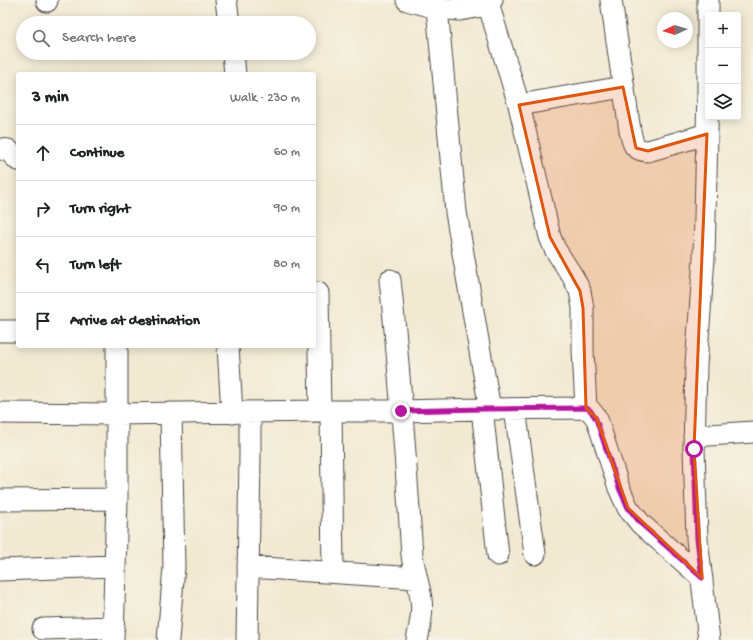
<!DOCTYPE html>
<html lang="en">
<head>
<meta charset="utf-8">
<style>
  body { margin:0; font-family:"Gochi Hand",sans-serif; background:#f6f6f6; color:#202124 }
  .controls { position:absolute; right:12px; top:12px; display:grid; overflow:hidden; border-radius:4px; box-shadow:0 2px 10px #0003 }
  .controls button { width:36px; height:36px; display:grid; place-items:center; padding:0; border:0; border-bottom:1px solid #e0e0e0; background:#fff; color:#202124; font:20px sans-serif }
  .compass { position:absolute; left:657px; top:12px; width:36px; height:36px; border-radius:50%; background:#fff; box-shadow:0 2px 10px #0003; rotate:266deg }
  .stop { position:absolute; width:12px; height:12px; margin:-9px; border:3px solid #b5179e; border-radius:50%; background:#fff }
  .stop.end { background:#b5179e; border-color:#fff; box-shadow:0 1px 4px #0008 }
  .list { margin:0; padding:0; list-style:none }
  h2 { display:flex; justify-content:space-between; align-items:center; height:52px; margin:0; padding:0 16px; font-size:17px }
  h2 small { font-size:13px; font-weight:400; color:#757577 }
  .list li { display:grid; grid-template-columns:26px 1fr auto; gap:12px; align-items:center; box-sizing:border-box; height:56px; padding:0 16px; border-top:1px solid #e0e0e0 }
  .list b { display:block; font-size:15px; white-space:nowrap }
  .list em { font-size:13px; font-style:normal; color:#757577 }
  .icon { flex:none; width:22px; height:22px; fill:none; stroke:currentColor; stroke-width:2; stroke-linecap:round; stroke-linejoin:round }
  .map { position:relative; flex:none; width:753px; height:640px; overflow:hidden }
  .search { position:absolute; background:#fff; box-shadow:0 2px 10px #0003; left:16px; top:16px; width:300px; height:44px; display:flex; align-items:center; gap:10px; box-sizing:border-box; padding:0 14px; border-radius:22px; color:#757577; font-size:15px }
  .panel { position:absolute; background:#fff; box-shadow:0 2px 10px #0003; left:16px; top:72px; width:300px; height:276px; border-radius:4px }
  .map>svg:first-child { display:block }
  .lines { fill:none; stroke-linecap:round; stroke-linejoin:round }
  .minor-casing { stroke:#494844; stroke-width:23 }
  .minor { stroke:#fff; stroke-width:21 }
  .route { stroke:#b5179e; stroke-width:5 }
  .marked { fill:#df570e; fill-opacity:0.2; stroke:#df570e; stroke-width:3; stroke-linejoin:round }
</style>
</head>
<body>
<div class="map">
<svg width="753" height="640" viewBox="0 0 753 640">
  <rect width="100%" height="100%" fill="#f7f3e8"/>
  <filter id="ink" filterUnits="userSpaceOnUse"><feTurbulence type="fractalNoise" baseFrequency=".025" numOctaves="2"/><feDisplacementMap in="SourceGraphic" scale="8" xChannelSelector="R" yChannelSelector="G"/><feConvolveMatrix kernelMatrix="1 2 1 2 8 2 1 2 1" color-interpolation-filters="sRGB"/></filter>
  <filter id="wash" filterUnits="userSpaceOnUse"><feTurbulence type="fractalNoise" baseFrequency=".012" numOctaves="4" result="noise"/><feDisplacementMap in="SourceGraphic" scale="16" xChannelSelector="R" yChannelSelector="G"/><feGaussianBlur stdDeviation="0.9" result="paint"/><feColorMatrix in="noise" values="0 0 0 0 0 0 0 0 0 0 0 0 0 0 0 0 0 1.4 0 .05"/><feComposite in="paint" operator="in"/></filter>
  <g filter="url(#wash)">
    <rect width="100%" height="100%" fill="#f1e9d2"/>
  </g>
  <g filter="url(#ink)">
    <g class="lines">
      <!-- minor casing -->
      <g class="minor-casing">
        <path id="minor" d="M 47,0 L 47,1
          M 226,0 L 229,23
          M 407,0 L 437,8 L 460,10 L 482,6 L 492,0
          M 611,0 L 630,131 C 633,144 633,150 648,151 L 707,134
          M 708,0 L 708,92 L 704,258 L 696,365 L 694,449 L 697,539 L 709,640
          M 488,3 L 519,105 L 550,237 L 555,249 L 573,277 L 580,291 L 583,308 L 583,350 L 586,408
          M 437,8 L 456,212 L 466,271 L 490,409
          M 233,53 L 235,74
          M 519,105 L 623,87
          M 0,149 L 8,150 L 18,160
          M 390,280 C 400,371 406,463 412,555 C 414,570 419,584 421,599 C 423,613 420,626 417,640
          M 318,293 L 320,411
          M 0,331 L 18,331
          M 228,346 L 232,413
          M 482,409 L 498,555
          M 515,409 L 535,554
          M 331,411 L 333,572
          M 0,413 L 117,414 L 320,411 L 401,411 L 482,409 L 586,408 L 590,410 L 597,419 L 619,488 L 628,508 L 641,524 L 702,578
          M 694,436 L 753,432
          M 0,500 L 117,499
          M 248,567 L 416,578
          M 0,570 L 115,566
          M 43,629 L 114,627
          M 113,640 L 117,499 L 117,346
          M 168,640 L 174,567 L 171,413
          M 247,640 L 250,455 L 250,412"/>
      </g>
      <!-- minor -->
      <use href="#minor" class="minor"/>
    </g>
  </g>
  <g class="lines" filter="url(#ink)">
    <!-- route -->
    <path class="route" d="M 401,411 L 482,409 L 586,408 L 590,410 L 596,419 L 619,488 L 628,508 L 641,524 L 702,578 L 697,539 L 694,449"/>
  </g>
  <!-- marked area -->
  <path class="marked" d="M 623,87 L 636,148 L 648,151 L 707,134 L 694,449 L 702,578 L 628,508 L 597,419 L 586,408 L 583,308 L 580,291 L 550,237 L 519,105 Z"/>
</svg>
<div class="controls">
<button>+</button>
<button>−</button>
<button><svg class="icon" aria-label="layers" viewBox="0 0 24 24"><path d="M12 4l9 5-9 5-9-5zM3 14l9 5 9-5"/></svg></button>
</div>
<svg class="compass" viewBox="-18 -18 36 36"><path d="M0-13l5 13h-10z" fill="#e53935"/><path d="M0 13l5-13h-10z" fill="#757577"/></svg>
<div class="stop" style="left:694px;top:449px"></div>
<div class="stop end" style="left:401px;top:411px"></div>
<div class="search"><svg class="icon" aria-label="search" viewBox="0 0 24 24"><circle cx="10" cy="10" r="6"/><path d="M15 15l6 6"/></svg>Search here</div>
<section class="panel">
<h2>3 min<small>Walk · 230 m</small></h2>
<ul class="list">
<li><svg class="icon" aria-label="ahead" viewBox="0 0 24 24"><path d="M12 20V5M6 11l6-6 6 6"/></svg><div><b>Continue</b></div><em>60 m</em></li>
<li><svg class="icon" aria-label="right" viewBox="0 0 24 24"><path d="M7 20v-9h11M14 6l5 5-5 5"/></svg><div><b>Turn right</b></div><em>90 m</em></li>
<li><svg class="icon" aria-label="left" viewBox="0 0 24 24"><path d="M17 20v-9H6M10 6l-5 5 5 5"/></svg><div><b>Turn left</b></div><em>80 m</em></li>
<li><svg class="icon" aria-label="arrive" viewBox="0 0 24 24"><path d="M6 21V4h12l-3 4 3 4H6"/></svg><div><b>Arrive at destination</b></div></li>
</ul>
</section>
</div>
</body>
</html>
